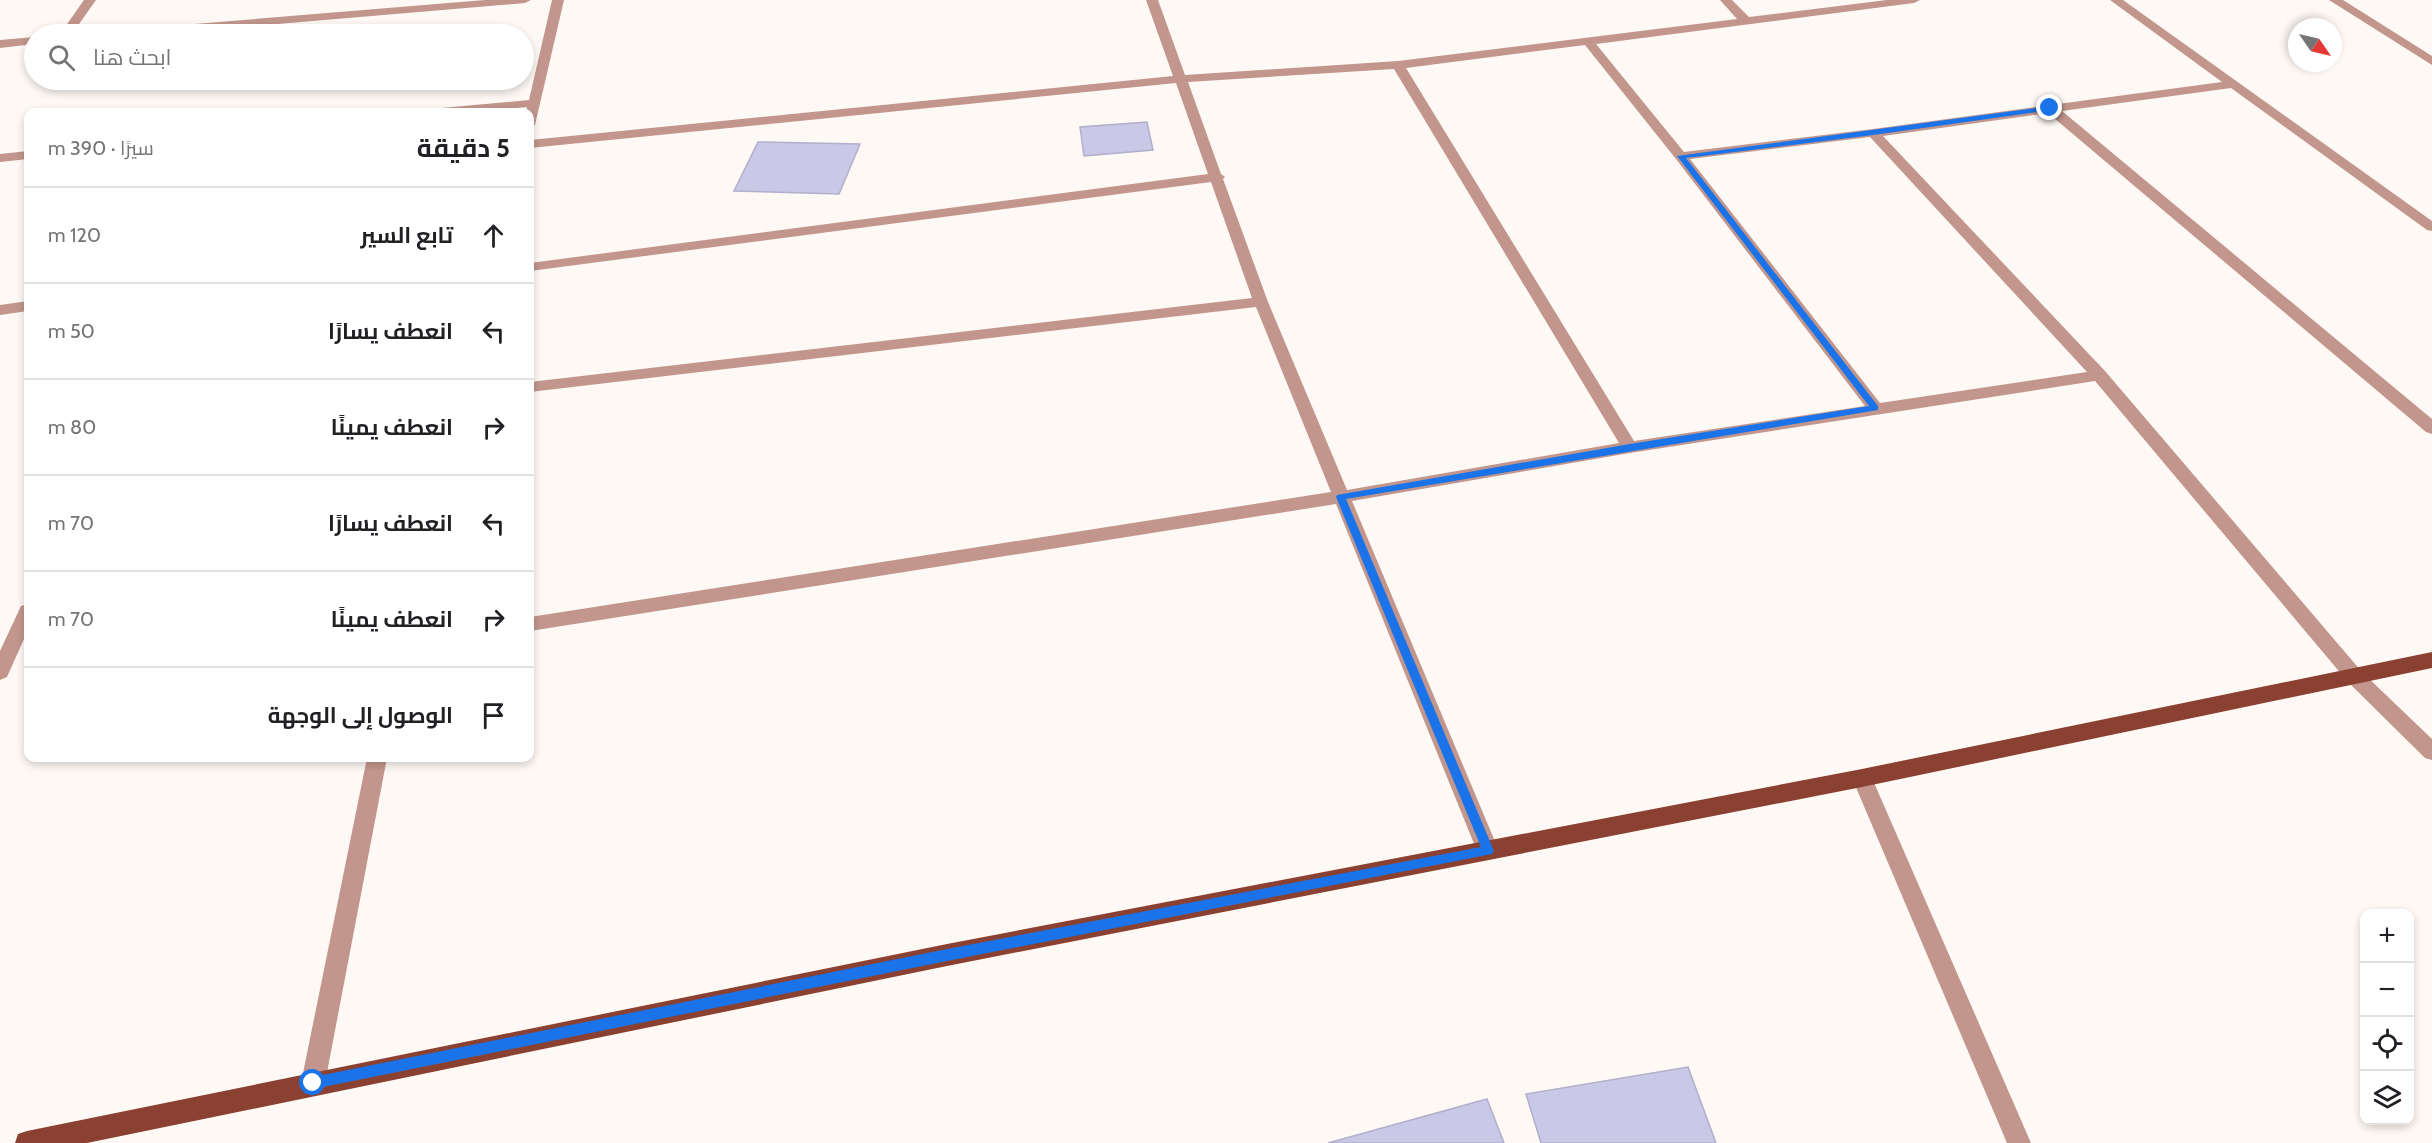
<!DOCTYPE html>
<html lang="ar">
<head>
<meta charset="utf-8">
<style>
  body { margin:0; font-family:Cabin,Cairo,sans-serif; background:#f6f6f6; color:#202124; direction:rtl }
  .controls { position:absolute; right:18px; bottom:18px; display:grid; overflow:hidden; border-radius:12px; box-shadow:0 3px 9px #0003 }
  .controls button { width:54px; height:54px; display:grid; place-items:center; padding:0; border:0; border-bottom:2px solid #e0e0e0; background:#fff; color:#202124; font:30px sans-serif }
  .compass { position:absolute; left:2288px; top:18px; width:54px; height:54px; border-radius:50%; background:#fff; box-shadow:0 3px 9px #0003; rotate:124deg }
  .stop { position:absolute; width:18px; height:18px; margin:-14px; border:4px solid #1a73e8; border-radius:50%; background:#fff }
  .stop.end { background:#1a73e8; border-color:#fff; box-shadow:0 2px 6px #0008 }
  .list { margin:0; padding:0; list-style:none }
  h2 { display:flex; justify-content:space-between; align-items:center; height:78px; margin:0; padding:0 24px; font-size:26px }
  h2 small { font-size:20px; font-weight:400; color:#757577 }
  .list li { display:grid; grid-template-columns:39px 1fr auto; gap:18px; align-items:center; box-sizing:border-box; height:96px; padding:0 24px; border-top:2px solid #e0e0e0 }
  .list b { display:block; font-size:22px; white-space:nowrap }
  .list em { font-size:20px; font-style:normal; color:#757577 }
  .icon { flex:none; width:33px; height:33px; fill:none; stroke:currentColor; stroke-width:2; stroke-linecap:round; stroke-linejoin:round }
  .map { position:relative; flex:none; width:2432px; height:1143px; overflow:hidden; direction:ltr }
  .search { position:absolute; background:#fff; box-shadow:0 3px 9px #0003; left:24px; top:24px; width:510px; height:66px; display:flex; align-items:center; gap:15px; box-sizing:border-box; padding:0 21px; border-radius:33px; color:#757577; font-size:22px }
  .panel { position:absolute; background:#fff; box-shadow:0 3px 9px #0003; left:24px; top:108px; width:510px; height:654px; border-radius:12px; direction:rtl }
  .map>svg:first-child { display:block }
  .building { fill:#c9c8e6; stroke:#b0afcc; stroke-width:1.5 }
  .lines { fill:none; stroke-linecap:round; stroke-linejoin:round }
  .minor { fill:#c2968c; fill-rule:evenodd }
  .major { fill:#8b4132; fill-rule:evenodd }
  .route { fill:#1a73e8 }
</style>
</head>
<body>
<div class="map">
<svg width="2432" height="1143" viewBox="0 0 2432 1143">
  <rect width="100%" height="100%" fill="#fef9f4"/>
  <!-- building -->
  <path class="building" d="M 1147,122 L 1153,150 L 1084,156 L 1080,127 Z
    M 758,142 L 860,144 L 839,194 L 734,191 Z
    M 1688,1067 L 1716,1143 L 1541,1143 L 1526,1094 Z
    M 1487,1099 L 1504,1143 L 1328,1143 Z"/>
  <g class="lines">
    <!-- minor -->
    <path class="minor" d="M 84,0 L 96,0 L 72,34 L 60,34 Z
      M 485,0 L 531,0 L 525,3 L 158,34 L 116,34 L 122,30 Z
      M 552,0 L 564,0 L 535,125 L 530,126 L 530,112 L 526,112 L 527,107 L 476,112 L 436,112 L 442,108 L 529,100 Z
      M 1146,0 L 1158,0 L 1185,75 L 1398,61 L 1737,19 L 1720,0 L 1732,0 L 1749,17 L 1887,0 L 1920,0 L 1914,3 L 1596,44 L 1684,152 L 1873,129 L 2222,82 L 2110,0 L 2123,0 L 2432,221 L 2432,231 L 2427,230 L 2231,88 L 2062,111 L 2432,419 L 2432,434 L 2426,432 L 2048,113 L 1883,136 L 2105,371 L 2362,672 L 2432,739 L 2432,760 L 2425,758 L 2348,682 L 2095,381 L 1630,453 L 1352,501 L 1499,851 L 1496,858 L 1488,860 L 1480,858 L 1477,851 L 1336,504 L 530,631 L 530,617 L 1331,492 L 1256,307 L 530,392 L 530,382 L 1252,298 L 1211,182 L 530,271 L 530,263 L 1208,174 L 1176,83 L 530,148 L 530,140 L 1173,76 ZM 1585,45 L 1676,159 L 1865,406 L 1634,441 L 1406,68 ZM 1394,69 L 1619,443 L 1347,490 L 1268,302 L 1223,179 L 1225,177 L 1221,174 L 1188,82 ZM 1870,137 L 2087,372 L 1880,403 L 1690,159 Z
      M 2329,0 L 2343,0 L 2432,56 L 2432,65 Z
      M 34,37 L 34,44 L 0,48 L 0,40 Z
      M 28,151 L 28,159 L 0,162 L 0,154 Z
      M 28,301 L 28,311 L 0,315 L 0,305 Z
      M 28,604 L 28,630 L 7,677 L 0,680 L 0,651 L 21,606 Z
      M 367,758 L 387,758 L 325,1083 L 321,1091 L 313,1095 L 305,1091 L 301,1083 Z
      M 1862,769 L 1869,772 L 1872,778 L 2031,1143 L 2007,1143 L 1852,778 L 1855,772 Z"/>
    <!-- major -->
    <path class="major" d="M 2432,652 L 2432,668 L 1862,787 L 947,966 L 87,1143 L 15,1143 L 18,1134 L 27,1131 L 947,944 L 1862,769 Z"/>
  </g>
  <!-- route -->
  <path class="route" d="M 2050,106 L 2052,110 L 1873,135 L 1686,158 L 1878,406 L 1878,410 L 1346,499 L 1494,851 L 1492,854 L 947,961 L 313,1089 L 309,1088 L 307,1083 L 309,1078 L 313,1077 L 947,949 L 1481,847 L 1336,497 L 1337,495 L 1630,444 L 1869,406 L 1677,156 Z"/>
</svg>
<div class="controls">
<button>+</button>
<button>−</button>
<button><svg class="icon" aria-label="locate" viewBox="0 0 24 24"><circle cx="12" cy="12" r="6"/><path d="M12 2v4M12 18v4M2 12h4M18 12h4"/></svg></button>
<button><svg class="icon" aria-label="layers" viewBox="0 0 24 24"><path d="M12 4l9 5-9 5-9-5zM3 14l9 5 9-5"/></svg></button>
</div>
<svg class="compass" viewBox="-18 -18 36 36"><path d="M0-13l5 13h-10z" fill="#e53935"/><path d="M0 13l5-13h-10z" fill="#757577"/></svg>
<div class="stop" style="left:313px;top:1083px"></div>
<div class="stop end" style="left:2050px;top:108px"></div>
<div class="search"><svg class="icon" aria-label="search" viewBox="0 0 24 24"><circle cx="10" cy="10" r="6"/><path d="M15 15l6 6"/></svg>ابحث هنا</div>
<section class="panel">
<h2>5 دقيقة<small>سيرًا · 390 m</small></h2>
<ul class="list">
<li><svg class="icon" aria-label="ahead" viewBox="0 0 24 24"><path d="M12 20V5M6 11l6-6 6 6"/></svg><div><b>تابع السير</b></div><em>120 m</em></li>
<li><svg class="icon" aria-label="left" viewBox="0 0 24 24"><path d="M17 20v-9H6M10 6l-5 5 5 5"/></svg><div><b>انعطف يسارًا</b></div><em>50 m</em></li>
<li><svg class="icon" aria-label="right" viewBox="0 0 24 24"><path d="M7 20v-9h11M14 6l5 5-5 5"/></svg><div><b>انعطف يمينًا</b></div><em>80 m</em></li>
<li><svg class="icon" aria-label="left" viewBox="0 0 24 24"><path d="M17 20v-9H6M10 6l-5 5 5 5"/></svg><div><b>انعطف يسارًا</b></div><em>70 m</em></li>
<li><svg class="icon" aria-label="right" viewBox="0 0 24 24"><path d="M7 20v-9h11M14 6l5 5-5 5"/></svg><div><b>انعطف يمينًا</b></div><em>70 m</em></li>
<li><svg class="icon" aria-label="arrive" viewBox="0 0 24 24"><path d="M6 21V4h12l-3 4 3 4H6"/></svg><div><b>الوصول إلى الوجهة</b></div></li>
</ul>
</section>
</div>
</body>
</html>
